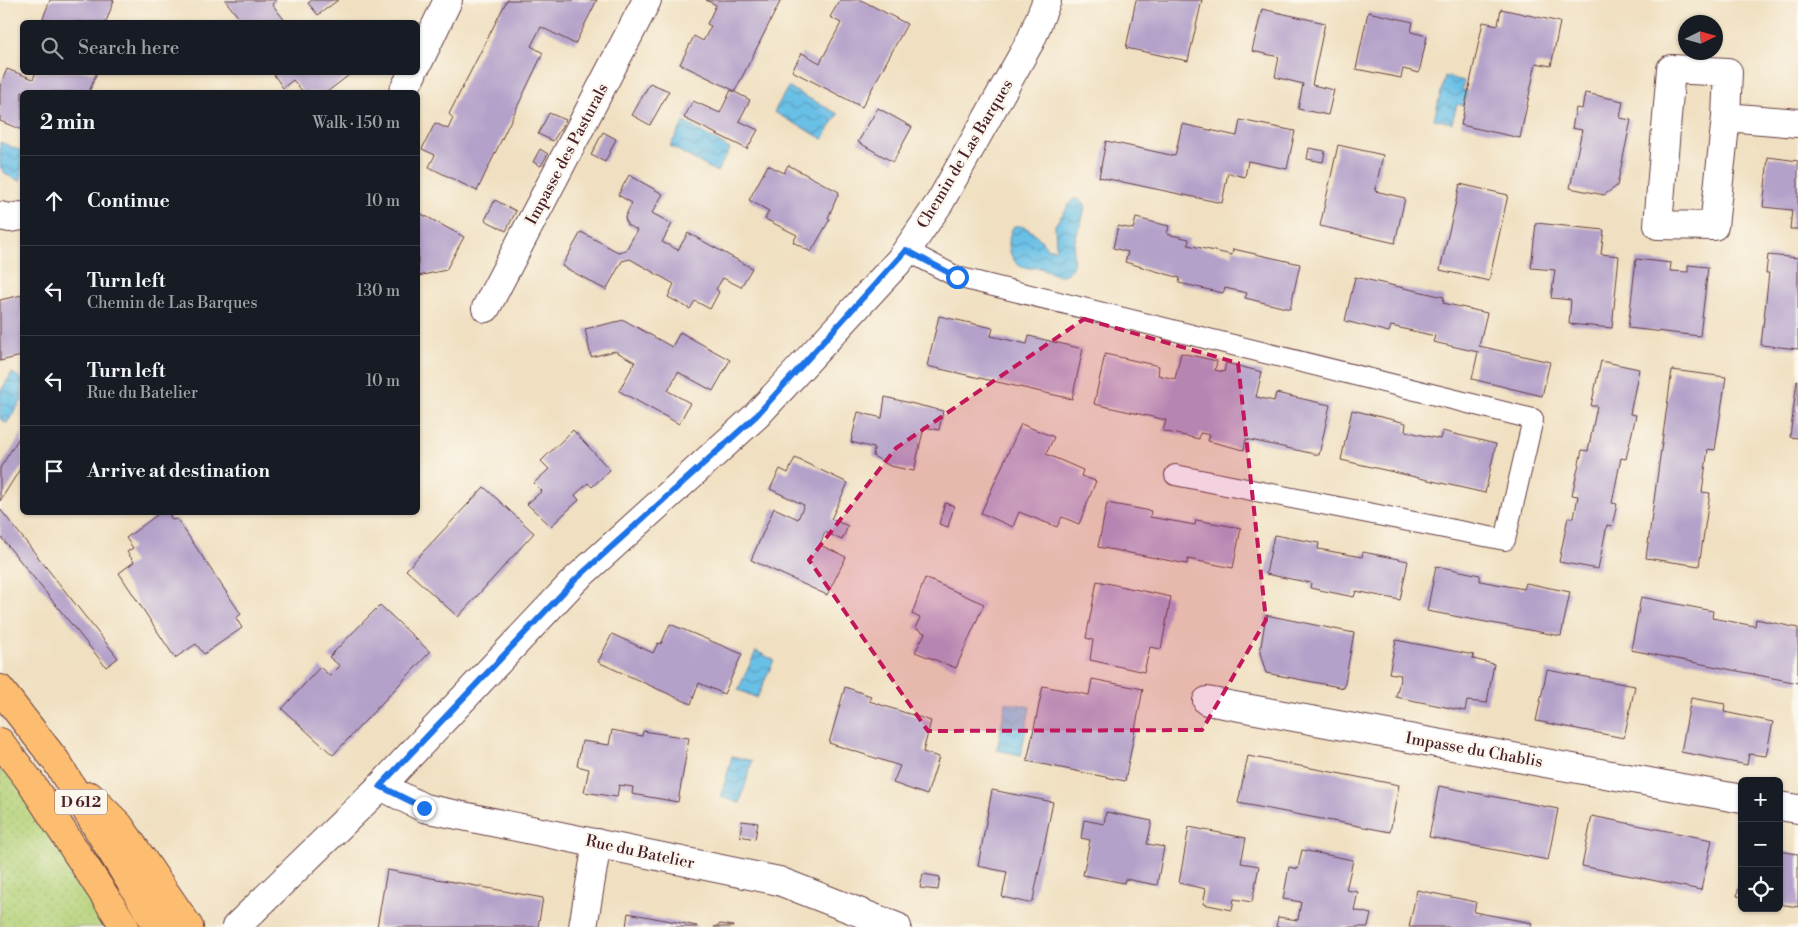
<!DOCTYPE html>
<html lang="en">
<head>
<meta charset="utf-8">
<style>
  body { margin:0; font-family:"Libre Bodoni",serif; background:#242831; color:#f1f3f6 }
  .controls { position:absolute; right:15px; bottom:15px; display:grid; overflow:hidden; border-radius:8px; box-shadow:0 1px 4px #0004 }
  .controls button { width:45px; height:45px; display:grid; place-items:center; padding:0; border:0; border-bottom:1px solid #363941; background:#171b24; color:#f1f3f6; font:25px sans-serif }
  .compass { position:absolute; left:1678px; top:15px; width:45px; height:45px; border-radius:50%; background:#171b24; box-shadow:0 1px 4px #0004; rotate:85deg }
  .stop { position:absolute; width:15px; height:15px; margin:-11px; border:4px solid #1a73e8; border-radius:50%; background:#fff }
  .stop.end { background:#1a73e8; border-color:#fff; box-shadow:0 1px 5px #0008 }
  .list { margin:0; padding:0; list-style:none }
  h2 { display:flex; justify-content:space-between; align-items:center; height:65px; margin:0; padding:0 20px; font-size:21px }
  h2 small { font-size:16px; font-weight:400; color:#9ea1a6 }
  .list li { display:grid; grid-template-columns:32px 1fr auto; gap:15px; align-items:center; box-sizing:border-box; height:90px; padding:0 20px; border-top:1px solid #363941 }
  .list b { display:block; font-size:19px; white-space:nowrap }
  .list p { margin:0; font-size:16px; white-space:nowrap; color:#9ea1a6 }
  .list em { font-size:16px; font-style:normal; color:#9ea1a6 }
  .icon { flex:none; width:28px; height:28px; fill:none; stroke:currentColor; stroke-width:2; stroke-linecap:round; stroke-linejoin:round }
  .map { position:relative; flex:none; width:1798px; height:927px; overflow:hidden }
  .search { position:absolute; background:#171b24; box-shadow:0 1px 4px #0004; left:20px; top:20px; width:400px; height:55px; display:flex; align-items:center; gap:12px; box-sizing:border-box; padding:0 18px; border-radius:8px; color:#9ea1a6; font-size:19px }
  .panel { position:absolute; background:#171b24; box-shadow:0 1px 4px #0004; left:20px; top:90px; width:400px; height:425px; border-radius:8px }
  .map>svg:first-child { display:block }
  .grass { fill:url(#grass-dots); stroke:#7f7852 }
  .water { fill:url(#water-waves); stroke:#5a7088 }
  .building { fill:#b4a1c9 }
  .lines { fill:none; stroke-linecap:round; stroke-linejoin:round }
  .lane-casing { stroke:#633c42; stroke-width:22 }
  .street-casing { stroke:#633c42; stroke-width:30 }
  .highway-casing { stroke:#633c42; stroke-width:30 }
  .lane { stroke:#fff; stroke-width:20 }
  .street { stroke:#fff; stroke-width:28 }
  .highway { stroke:#fcbd6f; stroke-width:28 }
  .route { stroke:#1a73e8; stroke-width:6 }
  .marked { fill:#c2185b; fill-opacity:0.2; stroke:#c2185b; stroke-width:4; stroke-dasharray:10 6; stroke-linejoin:round }
  .labels { text-anchor:middle; dominant-baseline:central; stroke-width:4.5; stroke-linejoin:round; paint-order:stroke }
  .shield { fill:#fbf7ec; stroke:#7f6065; stroke-width:1 }
  .shield-label { font-size:15px; font-weight:bold; fill:#4a1f2b }
  .street-label { font-size:16px; fill:#4a1f2b; stroke:#fbf7ec }
</style>
</head>
<body>
<div class="map">
<svg width="1798" height="927" viewBox="0 0 1798 927">
  <defs>
    <pattern id="grass-dots" width="8" height="8" patternUnits="userSpaceOnUse" patternTransform="scale(1.25)"><rect width="8" height="8" fill="#b4d178"/><path d="M2 2h.1M6 6h.1" fill="none" stroke="#9cb368" stroke-width="1.8" stroke-linecap="round"/></pattern>
    <pattern id="water-waves" width="16" height="10" patternUnits="userSpaceOnUse" patternTransform="scale(1.25)"><rect width="16" height="10" fill="#69c0e6"/><path d="M0 5q4-4 8 0t8 0" fill="none" stroke="#589bbb"/></pattern>
  </defs>
  <rect width="100%" height="100%" fill="#fbf7ec"/>
  <filter id="ink" filterUnits="userSpaceOnUse"><feTurbulence type="fractalNoise" baseFrequency=".02" numOctaves="2"/><feDisplacementMap in="SourceGraphic" scale="10" xChannelSelector="R" yChannelSelector="G"/><feConvolveMatrix kernelMatrix="1 2 1 2 8 2 1 2 1" color-interpolation-filters="sRGB"/></filter>
  <filter id="wash" filterUnits="userSpaceOnUse"><feTurbulence type="fractalNoise" baseFrequency=".0096" numOctaves="4" result="noise"/><feDisplacementMap in="SourceGraphic" scale="20" xChannelSelector="R" yChannelSelector="G"/><feGaussianBlur stdDeviation="1.12" result="paint"/><feColorMatrix in="noise" values="0 0 0 0 0 0 0 0 0 0 0 0 0 0 0 0 0 1.4 0 .05"/><feComposite in="paint" operator="in"/></filter>
  <g filter="url(#wash)">
    <rect width="100%" height="100%" fill="#f0e0c1"/>
    <!-- grass -->
    <path class="grass" d="M 0,757 L 110,927 L 0,927 Z"/>
    <!-- water -->
    <path class="water" d="M 1445,76 L 1464,81 L 1462,90 L 1467,91 L 1464,106 L 1457,104 L 1452,123 L 1434,119 Z
      M 788,87 L 838,114 L 823,139 L 774,112 Z
      M 684,122 L 730,149 L 717,172 L 670,146 Z
      M 0,142 L 22,151 L 22,175 L 20,181 L 7,175 L 0,167 Z
      M 1073,199 L 1079,199 L 1085,204 C 1084,219 1077,230 1074,245 C 1072,255 1078,271 1062,275 C 1054,277 1048,270 1040,268 C 1035,267 1030,269 1025,268 C 1008,264 1005,238 1014,226 C 1029,224 1040,238 1048,249 L 1056,249 L 1055,225 Z
      M 12,373 L 22,379 L 22,400 L 7,423 L 0,419 L 0,392 Z
      M 756,651 L 774,660 L 757,698 L 738,690 Z
      M 1006,702 L 1030,707 L 1021,755 L 997,750 Z
      M 732,756 L 752,761 L 740,803 L 721,797 Z"/>
    <g id="blocks">
      <!-- building -->
      <path class="building" d="M 50,0 L 114,0 L 106,22 L 44,22 L 42,21 Z
        M 225,0 L 277,0 L 272,4 L 286,22 L 242,22 Z
        M 312,0 L 338,0 L 318,15 L 308,3 Z
        M 507,0 L 597,0 L 575,44 L 541,27 L 531,46 L 543,53 L 477,191 L 429,167 L 435,155 L 422,149 L 435,123 L 448,129 L 453,118 L 449,114 Z
        M 706,0 L 781,0 L 735,91 L 680,64 L 694,36 L 703,41 L 711,26 L 707,24 L 716,5 Z
        M 840,0 L 861,0 L 907,24 L 862,107 L 792,71 L 802,53 L 820,63 L 841,23 L 830,17 Z
        M 1136,0 L 1202,0 L 1188,61 L 1126,48 Z
        M 1262,9 L 1325,23 L 1312,85 L 1334,90 L 1328,115 L 1298,109 L 1303,84 L 1275,77 L 1279,57 L 1252,51 Z
        M 1501,9 L 1560,22 L 1551,66 L 1536,63 L 1520,138 L 1461,125 L 1483,22 L 1498,25 Z
        M 1368,12 L 1413,22 L 1411,32 L 1427,36 L 1419,73 L 1403,69 L 1401,78 L 1356,69 Z
        M 7,69 L 33,79 L 36,72 L 97,72 L 89,92 L 22,92 L 22,130 L 0,121 L 0,86 Z
        M 272,72 L 353,72 L 327,92 L 303,92 L 293,80 L 283,88 Z
        M 650,83 L 669,91 L 650,125 L 632,115 Z
        M 731,90 L 750,100 L 739,121 L 758,130 L 747,149 L 684,118 L 693,101 L 720,113 Z
        M 1585,93 L 1623,101 L 1620,118 L 1631,120 L 1617,186 L 1604,195 L 1570,188 L 1582,130 L 1572,128 L 1576,108 L 1582,109 Z
        M 878,108 L 912,127 L 893,162 L 858,142 Z
        M 549,113 L 566,120 L 553,141 L 538,134 Z
        M 1240,120 L 1295,131 L 1287,169 L 1248,161 L 1245,177 L 1228,173 L 1222,203 L 1099,177 L 1106,141 L 1175,156 L 1182,124 L 1237,136 Z
        M 603,132 L 616,139 L 605,162 L 591,155 Z
        M 1338,145 L 1383,155 L 1375,191 L 1405,198 L 1395,243 L 1320,226 Z
        M 1309,148 L 1325,151 L 1323,162 L 1307,159 Z
        M 540,149 L 548,154 L 541,166 L 533,162 Z
        M 1768,157 L 1798,161 L 1798,229 L 1790,229 L 1792,210 L 1763,207 Z
        M 768,165 L 784,173 L 788,165 L 839,192 L 828,218 L 830,219 L 811,252 L 793,242 L 797,235 L 765,219 L 769,211 L 749,200 Z
        M 629,175 L 663,194 L 652,213 L 672,224 L 662,242 L 678,250 L 688,233 L 752,268 L 741,287 L 723,278 L 716,289 L 719,292 L 710,309 L 695,301 L 690,309 L 668,297 L 674,284 L 630,259 L 622,261 L 606,290 L 562,266 L 581,232 L 618,252 L 626,250 L 637,230 L 627,225 L 625,217 L 632,203 L 618,195 Z
        M 1460,184 L 1508,195 L 1489,281 L 1440,270 Z
        M 495,200 L 516,211 L 506,231 L 485,220 Z
        M 418,212 L 464,237 L 446,270 L 418,276 Z
        M 1136,218 L 1169,226 L 1167,234 L 1189,239 L 1188,245 L 1232,255 L 1233,249 L 1300,264 L 1290,309 L 1245,298 L 1247,293 L 1225,288 L 1223,293 L 1179,283 L 1180,278 L 1125,262 L 1128,252 L 1113,248 L 1118,226 L 1133,229 Z
        M 1536,223 L 1604,230 L 1601,254 L 1619,256 L 1612,328 L 1569,324 L 1571,300 L 1551,298 L 1555,270 L 1531,268 Z
        M 1768,255 L 1798,258 L 1798,349 L 1761,345 L 1769,273 L 1766,273 Z
        M 1636,259 L 1671,263 L 1670,271 L 1688,272 L 1688,265 L 1708,267 L 1700,336 L 1628,328 Z
        M 1355,277 L 1444,297 L 1443,303 L 1487,313 L 1479,346 L 1550,362 L 1542,396 L 1472,379 L 1478,352 L 1433,342 L 1435,336 L 1391,326 L 1389,332 L 1345,321 Z
        M 22,295 L 22,356 L 0,361 L 0,300 Z
        M 939,316 L 993,328 L 991,336 L 1027,344 L 1029,336 L 1083,349 L 1072,399 L 927,366 Z
        M 624,320 L 672,347 L 680,332 L 730,360 L 713,391 L 678,372 L 668,391 L 690,403 L 679,424 L 619,391 L 635,362 L 615,351 L 591,357 L 585,329 Z
        M 1181,353 L 1217,361 L 1215,370 L 1224,372 L 1226,363 L 1262,372 L 1256,397 L 1274,401 L 1276,393 L 1330,405 L 1319,455 L 1246,439 L 1244,450 L 1208,441 L 1210,435 L 1200,433 L 1199,439 L 1163,431 L 1166,420 L 1094,404 L 1105,354 L 1159,366 L 1158,375 L 1175,379 Z
        M 1601,361 L 1639,369 L 1630,414 L 1636,415 L 1626,459 L 1621,458 L 1612,503 L 1617,504 L 1612,526 L 1607,525 L 1598,569 L 1559,562 L 1568,517 L 1574,518 L 1578,496 L 1572,495 L 1582,450 L 1588,451 L 1597,406 L 1591,406 Z
        M 1672,370 L 1726,377 L 1715,450 L 1708,449 L 1702,492 L 1710,493 L 1699,566 L 1646,558 Z
        M 1797,380 L 1798,380 L 1798,438 L 1790,437 Z
        M 885,397 L 943,411 L 939,430 L 924,427 L 914,471 L 890,466 L 873,456 L 874,448 L 851,442 L 858,412 L 882,418 Z
        M 1352,410 L 1406,423 L 1405,431 L 1422,435 L 1440,439 L 1442,431 L 1496,444 L 1485,493 L 1341,460 Z
        M 1021,424 L 1054,437 L 1046,454 L 1083,470 L 1081,476 L 1096,481 L 1079,524 L 1062,517 L 1057,527 L 1019,512 L 1013,527 L 981,513 Z
        M 573,430 L 610,470 L 592,487 L 588,483 L 575,495 L 579,500 L 551,526 L 527,504 L 542,491 L 534,483 L 549,469 L 541,461 Z
        M 22,433 L 22,466 L 0,501 L 0,468 Z
        M 795,458 L 848,483 L 831,519 L 848,526 L 842,540 L 825,532 L 820,545 L 846,557 L 827,595 L 751,560 L 774,508 L 798,519 L 804,505 L 770,489 L 780,469 L 788,473 Z
        M 484,487 L 534,533 L 458,617 L 406,570 Z
        M 945,503 L 954,506 L 948,527 L 939,524 Z
        M 1107,503 L 1151,511 L 1150,517 L 1195,525 L 1196,520 L 1241,528 L 1233,568 L 1188,559 L 1187,564 L 1098,547 Z
        M 0,509 L 118,658 L 106,667 L 0,536 Z
        M 161,512 L 168,512 L 172,520 L 177,519 L 241,614 L 236,618 L 242,628 L 204,654 L 196,644 L 175,658 L 119,573 L 134,562 L 127,552 L 133,548 L 126,538 Z
        M 1274,535 L 1319,543 L 1318,549 L 1362,557 L 1363,552 L 1408,561 L 1400,600 L 1356,591 L 1354,597 L 1310,588 L 1311,583 L 1266,574 Z
        M 1436,566 L 1480,575 L 1480,581 L 1524,589 L 1526,583 L 1570,592 L 1561,636 L 1427,611 Z
        M 925,578 L 984,604 L 956,668 L 915,652 L 925,633 L 915,628 L 920,618 L 912,614 Z
        M 1097,581 L 1171,597 L 1161,649 L 1150,647 L 1144,672 L 1090,660 L 1093,640 L 1086,638 Z
        M 1641,597 L 1713,611 L 1712,618 L 1755,626 L 1756,619 L 1798,628 L 1798,683 L 1631,650 Z
        M 380,605 L 430,652 L 333,755 L 282,709 L 320,667 L 330,676 L 340,666 L 329,657 Z
        M 1266,615 L 1354,633 L 1344,688 L 1266,673 L 1260,653 Z
        M 670,624 L 742,654 L 724,694 L 699,683 L 691,704 L 598,662 L 612,634 L 653,653 L 658,643 L 661,644 Z
        M 1396,640 L 1474,655 L 1473,659 L 1494,664 L 1487,703 L 1467,701 L 1465,711 L 1396,697 L 1401,675 L 1389,673 Z
        M 1547,670 L 1635,686 L 1624,738 L 1536,721 Z
        M 1092,679 L 1143,689 L 1125,781 L 1027,761 L 1043,686 L 1089,695 Z
        M 845,687 L 871,696 L 869,701 L 931,721 L 923,752 L 939,757 L 927,795 L 893,783 L 900,766 L 829,743 Z
        M 1691,698 L 1725,704 L 1724,712 L 1773,722 L 1766,756 L 1749,754 L 1747,765 L 1681,752 Z
        M 612,730 L 642,736 L 643,731 L 689,738 L 678,802 L 632,794 L 633,787 L 619,785 L 617,797 L 584,792 L 589,769 L 577,766 L 582,741 L 609,745 Z
        M 1248,756 L 1399,785 L 1390,832 L 1238,803 Z
        M 1439,786 L 1558,809 L 1548,860 L 1429,837 Z
        M 992,790 L 1053,802 L 1033,900 L 1029,903 L 1002,897 L 1007,872 L 978,866 Z
        M 1106,812 L 1152,821 L 1147,844 L 1164,847 L 1157,885 L 1125,879 L 1124,883 L 1083,875 L 1090,840 L 1081,838 L 1084,820 L 1104,824 Z
        M 1592,816 L 1712,840 L 1701,890 L 1582,866 Z
        M 742,821 L 758,823 L 755,839 L 740,836 Z
        M 1189,827 L 1246,838 L 1241,863 L 1259,866 L 1252,902 L 1234,899 L 1232,910 L 1203,904 L 1206,889 L 1179,883 Z
        M 1302,850 L 1353,860 L 1346,890 L 1358,892 L 1354,910 L 1371,914 L 1368,927 L 1276,927 L 1278,917 L 1298,920 L 1301,902 L 1283,899 L 1289,867 L 1298,869 Z
        M 1779,851 L 1798,854 L 1798,907 L 1779,904 Z
        M 387,870 L 543,898 L 538,927 L 377,927 Z
        M 923,874 L 940,877 L 938,890 L 920,888 Z
        M 1741,875 L 1742,875 L 1742,897 L 1737,896 Z
        M 1417,890 L 1476,902 L 1474,912 L 1532,923 L 1531,927 L 1409,927 Z
        M 628,913 L 697,926 L 697,927 L 626,927 Z
        M 721,924 L 733,926 L 733,927 L 714,927 Z"/>
    </g>
  </g>
  <g filter="url(#ink)">
    <use href="#blocks" fill-opacity="0" stroke="#633c42" stroke-width="1"/>
    <g class="lines">
      <!-- lane casing -->
      <g class="lane-casing">
        <path id="lane" d="M 906,250 L 957,277 L 1533,419 L 1505,540 L 1175,475"/>
      </g>
      <!-- street casing -->
      <g class="street-casing">
        <path id="street" d="M 418,63 L 448,0
          M 1671,69 L 1728,72 L 1726,117 L 1714,226 L 1658,225 Z
          M 403,92 L 413,72
          M 1726,117 L 1798,123
          M 0,216 L 10,218 L 22,216
          M 486,308 L 647,0
          M 1207,701 L 1742,799
          M 381,786 L 424,808 L 779,881 L 897,927
          M 1779,806 L 1798,809
          M 236,927 L 381,786 L 575,580 L 756,416 L 900,260 L 940,202 L 1031,40 L 1047,0
          M 583,927 L 597,843"/>
      </g>
      <!-- highway casing -->
      <g class="highway-casing">
        <path id="highway" d="M 0,689 L 56,761 L 158,927
          M 0,742 L 29,780 L 125,927
          M 90,796 L 119,825 L 189,927"/>
      </g>
      <!-- lane -->
      <use href="#lane" class="lane"/>
      <!-- street -->
      <use href="#street" class="street"/>
      <!-- highway -->
      <use href="#highway" class="highway"/>
    </g>
  </g>
  <g class="lines" filter="url(#ink)">
    <!-- route -->
    <path class="route" d="M 424,808 L 380,786 L 575,580 L 756,416 L 906,250 L 957,277"/>
  </g>
  <!-- marked area -->
  <path class="marked" d="M 1084,319 L 1238,363 L 1266,620 L 1202,730 L 928,731 L 809,560 L 896,448 Z"/>
  <g class="labels">
    <!-- shield labels -->
    <rect class="shield" x="55" y="789.5" width="52" height="25" rx="4"/>
    <g class="shield-label">
      <text x="81" y="802">D 612</text>
    </g>
    <!-- street labels -->
    <g class="street-label">
      <text transform="translate(567 154) rotate(-62)">Impasse des Pasturals</text>
      <text transform="translate(965 154) rotate(-59)">Chemin de Las Barques</text>
      <text transform="translate(1474 750) rotate(10)">Impasse du Chablis</text>
      <text transform="translate(640 852) rotate(12)">Rue du Batelier</text>
    </g>
  </g>
</svg>
<div class="controls">
<button>+</button>
<button>−</button>
<button><svg class="icon" aria-label="locate" viewBox="0 0 24 24"><circle cx="12" cy="12" r="6"/><path d="M12 2v4M12 18v4M2 12h4M18 12h4"/></svg></button>
</div>
<svg class="compass" viewBox="-18 -18 36 36"><path d="M0-13l5 13h-10z" fill="#e53935"/><path d="M0 13l5-13h-10z" fill="#9ea1a6"/></svg>
<div class="stop" style="left:957px;top:277px"></div>
<div class="stop end" style="left:424px;top:808px"></div>
<div class="search"><svg class="icon" aria-label="search" viewBox="0 0 24 24"><circle cx="10" cy="10" r="6"/><path d="M15 15l6 6"/></svg>Search here</div>
<section class="panel">
<h2>2 min<small>Walk · 150 m</small></h2>
<ul class="list">
<li><svg class="icon" aria-label="ahead" viewBox="0 0 24 24"><path d="M12 20V5M6 11l6-6 6 6"/></svg><div><b>Continue</b></div><em>10 m</em></li>
<li><svg class="icon" aria-label="left" viewBox="0 0 24 24"><path d="M17 20v-9H6M10 6l-5 5 5 5"/></svg><div><b>Turn left</b><p>Chemin de Las Barques</p></div><em>130 m</em></li>
<li><svg class="icon" aria-label="left" viewBox="0 0 24 24"><path d="M17 20v-9H6M10 6l-5 5 5 5"/></svg><div><b>Turn left</b><p>Rue du Batelier</p></div><em>10 m</em></li>
<li><svg class="icon" aria-label="arrive" viewBox="0 0 24 24"><path d="M6 21V4h12l-3 4 3 4H6"/></svg><div><b>Arrive at destination</b></div></li>
</ul>
</section>
</div>
</body>
</html>
